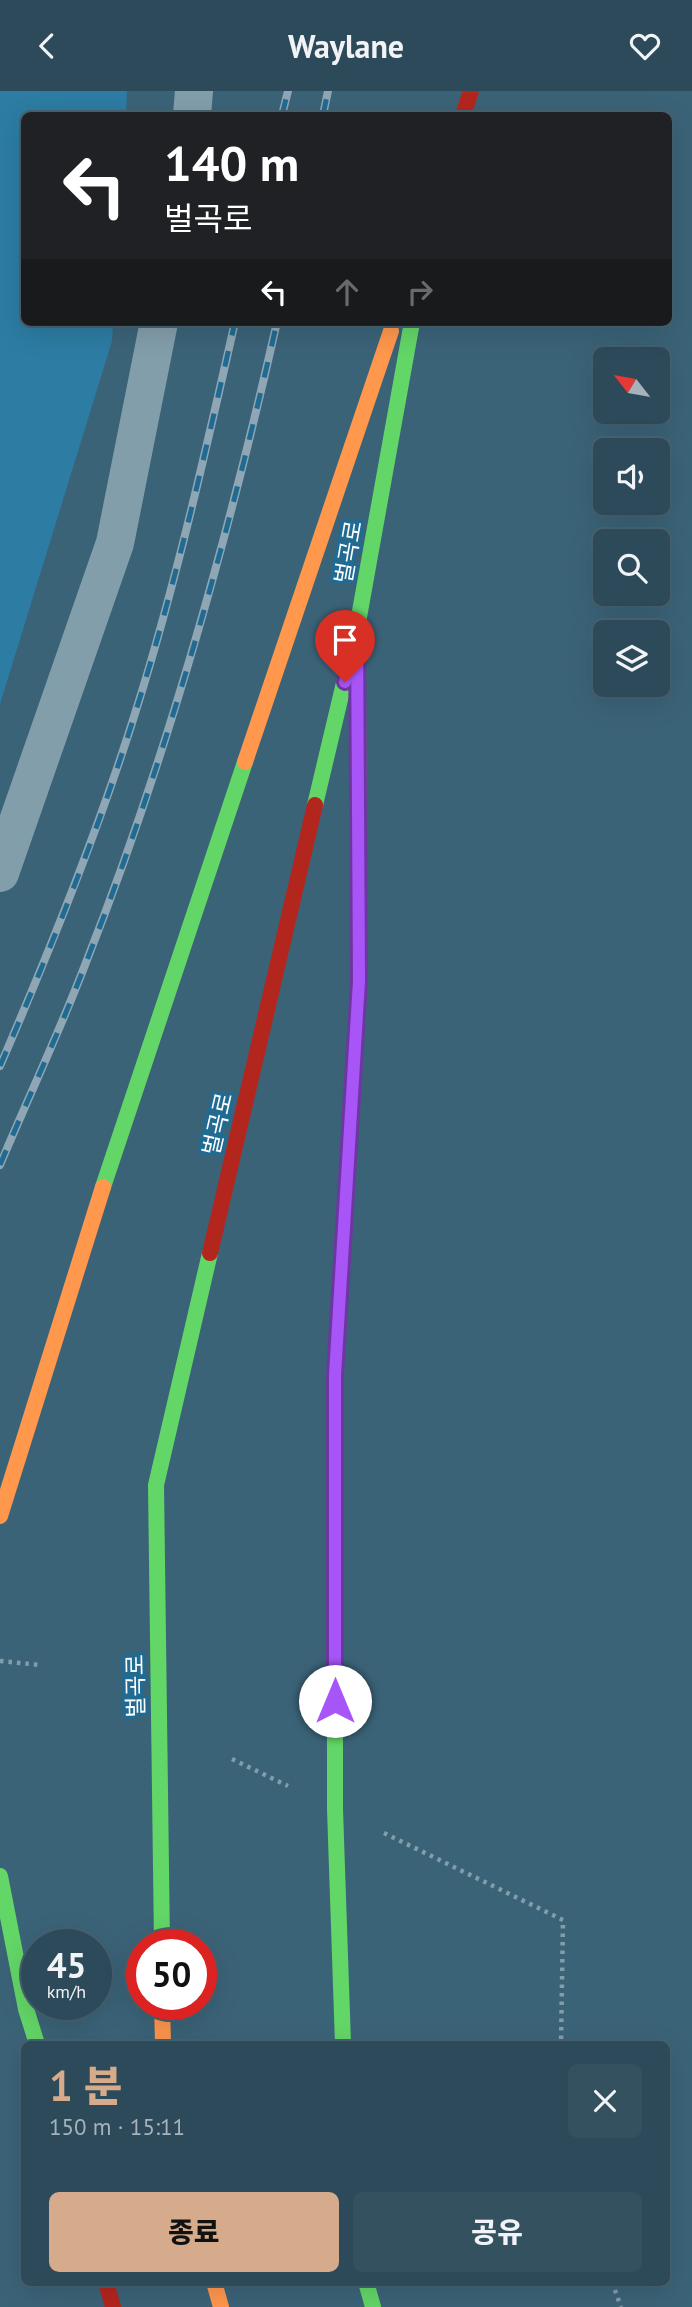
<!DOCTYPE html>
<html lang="ko">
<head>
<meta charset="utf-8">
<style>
	body { margin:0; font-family:"PT Sans","Noto Sans KR",sans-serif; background:#345160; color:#f1f3f6; height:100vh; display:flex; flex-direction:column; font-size:26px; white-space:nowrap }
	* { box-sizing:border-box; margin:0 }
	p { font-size:23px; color:#a6b3bb }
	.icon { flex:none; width:38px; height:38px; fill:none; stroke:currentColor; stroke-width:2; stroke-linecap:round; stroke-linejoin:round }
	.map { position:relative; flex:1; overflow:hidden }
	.details { position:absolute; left:21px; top:1950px; width:649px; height:245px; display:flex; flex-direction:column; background:#2c4a5a; border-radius:10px; box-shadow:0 7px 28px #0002,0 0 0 2px #486270 }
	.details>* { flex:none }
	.guide { position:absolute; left:21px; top:21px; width:651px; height:214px; border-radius:10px; box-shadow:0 7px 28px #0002,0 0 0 2px #486270; background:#202124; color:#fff; overflow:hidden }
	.needle { width:46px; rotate:301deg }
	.fabs { position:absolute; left:593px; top:256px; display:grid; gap:14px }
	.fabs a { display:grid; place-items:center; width:77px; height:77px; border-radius:10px; background:#2c4a5a; box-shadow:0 7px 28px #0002,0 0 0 2px #486270; font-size:35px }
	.speed { position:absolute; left:21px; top:1838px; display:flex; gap:14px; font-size:35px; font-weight:700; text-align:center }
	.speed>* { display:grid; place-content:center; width:91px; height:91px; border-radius:50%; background:#2c4a5a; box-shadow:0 7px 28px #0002,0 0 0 2px #486270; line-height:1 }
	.speed small { font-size:18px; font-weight:400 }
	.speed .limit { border:10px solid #d22; background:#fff; color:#111 }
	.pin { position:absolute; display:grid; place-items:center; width:60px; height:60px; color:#fff; margin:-72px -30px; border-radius:50% 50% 50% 0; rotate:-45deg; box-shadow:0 0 7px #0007 }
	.pin .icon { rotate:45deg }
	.me { position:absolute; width:77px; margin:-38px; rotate:0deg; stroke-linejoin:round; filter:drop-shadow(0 0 5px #0008) }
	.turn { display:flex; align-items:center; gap:24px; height:147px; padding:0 28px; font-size:32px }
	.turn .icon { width:91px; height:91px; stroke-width:2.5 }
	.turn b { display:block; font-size:49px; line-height:60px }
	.lanes { display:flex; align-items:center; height:66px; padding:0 28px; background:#0003; justify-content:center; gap:35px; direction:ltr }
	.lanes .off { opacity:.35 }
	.round { display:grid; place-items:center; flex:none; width:74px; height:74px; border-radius:10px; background:#345160 }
	.head { display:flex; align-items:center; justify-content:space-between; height:119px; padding:0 28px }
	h1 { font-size:42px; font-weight:800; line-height:52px; color:#d6ab8b }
	.primary-button { display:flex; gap:14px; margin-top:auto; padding:14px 28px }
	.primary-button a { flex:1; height:80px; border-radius:10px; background:#d6ab8b; color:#111; font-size:28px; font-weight:800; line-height:80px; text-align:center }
	.primary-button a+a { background:#345160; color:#f1f3f6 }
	header { display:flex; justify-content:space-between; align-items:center; height:91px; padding:0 28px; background:#2c4a5a; font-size:32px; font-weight:800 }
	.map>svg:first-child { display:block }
</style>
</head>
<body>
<header><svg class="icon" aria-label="back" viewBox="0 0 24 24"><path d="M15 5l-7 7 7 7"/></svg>Waylane<svg class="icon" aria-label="heart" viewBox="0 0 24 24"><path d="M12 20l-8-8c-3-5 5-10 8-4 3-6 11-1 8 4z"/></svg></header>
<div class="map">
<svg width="692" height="2216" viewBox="0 0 692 2216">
	<rect width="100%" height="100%" fill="#3b6378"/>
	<!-- green -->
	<path fill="#2d7ca3" d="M0 0H127L126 24H24V231H113L112 250 0 613Z"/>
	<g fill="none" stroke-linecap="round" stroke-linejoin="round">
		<!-- path -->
		<g stroke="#839eab" stroke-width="4.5" stroke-dasharray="3.5 5" stroke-linecap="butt">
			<path d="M0 1570 40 1574"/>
			<path d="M232 1668 288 1695"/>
			<path d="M384 1742 563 1829 561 1953"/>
			<path d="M612 2191 621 2216"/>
		</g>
		<!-- street -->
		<g stroke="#839eab" stroke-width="38">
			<path d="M192 24 194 0"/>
			<path d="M0 782 115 452 159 231"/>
		</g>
		<!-- fast -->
		<g stroke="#63d668" stroke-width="16">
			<path d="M315 714 357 537 412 231"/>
			<path d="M103 1096 245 671"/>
			<path d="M335 1291V1718L343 1953"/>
			<path d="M0 1785 26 1918 37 1953"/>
			<path d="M162 1853 156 1394 210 1162"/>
			<path d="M366 2191 373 2216"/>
		</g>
		<!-- slow -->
		<g stroke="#ff974d" stroke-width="16">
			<path d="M245 671 391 240"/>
			<path d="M352 998 359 890 358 599"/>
			<path d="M0 1425 103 1096"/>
			<path d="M162 1913 163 1953"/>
			<path d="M214 2191 221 2216"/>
		</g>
		<!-- jam -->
		<g stroke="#b3261e" stroke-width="16">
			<path d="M463 24 471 0"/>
			<path d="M210 1162 315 714"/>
			<path d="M335 1291 352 998"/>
			<path d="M106 2191 113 2216"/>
		</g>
		<defs>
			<g id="rail">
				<path d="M282 24 288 0"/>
				<path d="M323 24 328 0"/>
				<path d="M0 975C51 857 100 736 138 613 177 488 206 358 235 231"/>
				<path d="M0 1074C28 1007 59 942 85 874 167 667 228 448 277 231"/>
			</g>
		</defs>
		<!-- rail casing -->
		<use href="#rail" stroke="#8fa7b4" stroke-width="8"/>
		<!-- rail -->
		<use href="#rail" stroke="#216b92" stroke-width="5" stroke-dasharray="16" stroke-linecap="butt"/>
	</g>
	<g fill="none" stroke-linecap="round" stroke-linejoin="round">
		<defs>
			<path id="route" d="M335 1610V1284L359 890 357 537 345 591"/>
		</defs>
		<!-- route casing -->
		<use href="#route" stroke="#6d37a1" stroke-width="18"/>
		<!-- route -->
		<use href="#route" stroke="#a855f7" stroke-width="12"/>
	</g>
	<g text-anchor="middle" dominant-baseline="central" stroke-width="7" stroke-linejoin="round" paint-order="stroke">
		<!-- street labels -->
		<g font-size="23" fill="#fff" stroke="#216b92">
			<text transform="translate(348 461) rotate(-80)">벌곡로</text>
			<text transform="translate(217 1033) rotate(-77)">벌곡로</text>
			<text transform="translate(135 1595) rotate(-91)">벌곡로</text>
		</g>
	</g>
</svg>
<div class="fabs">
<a><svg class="needle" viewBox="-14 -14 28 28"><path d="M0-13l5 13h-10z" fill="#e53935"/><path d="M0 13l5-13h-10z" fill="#a6b3bb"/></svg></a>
<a><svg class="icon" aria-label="sound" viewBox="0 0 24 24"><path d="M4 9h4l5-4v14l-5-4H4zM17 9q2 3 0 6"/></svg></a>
<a><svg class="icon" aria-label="search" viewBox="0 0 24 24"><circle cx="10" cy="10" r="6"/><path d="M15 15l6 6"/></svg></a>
<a><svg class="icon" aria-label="layers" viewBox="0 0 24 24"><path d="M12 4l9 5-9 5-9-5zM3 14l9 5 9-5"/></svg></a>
</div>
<div class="speed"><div>45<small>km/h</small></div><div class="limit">50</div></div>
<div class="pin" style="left:345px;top:591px;background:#d93025"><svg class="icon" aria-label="arrive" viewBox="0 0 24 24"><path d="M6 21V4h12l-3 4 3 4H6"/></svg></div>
<svg class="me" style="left:335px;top:1610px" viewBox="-20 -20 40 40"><circle r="19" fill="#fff"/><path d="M0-13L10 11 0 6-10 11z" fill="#a855f7"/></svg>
<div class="guide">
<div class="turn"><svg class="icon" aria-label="left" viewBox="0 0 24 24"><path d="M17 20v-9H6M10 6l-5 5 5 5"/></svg><div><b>140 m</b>벌곡로</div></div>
<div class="lanes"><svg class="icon" aria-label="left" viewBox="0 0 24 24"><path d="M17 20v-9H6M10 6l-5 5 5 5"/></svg><svg class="icon off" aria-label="ahead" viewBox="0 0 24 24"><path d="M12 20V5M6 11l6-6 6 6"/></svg><svg class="icon off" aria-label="right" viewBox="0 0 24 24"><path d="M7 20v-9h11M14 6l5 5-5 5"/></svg></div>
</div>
<section class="details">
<div class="head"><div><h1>1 분</h1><p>150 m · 15:11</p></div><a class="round"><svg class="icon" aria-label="close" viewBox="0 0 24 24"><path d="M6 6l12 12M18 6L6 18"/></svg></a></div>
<div class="primary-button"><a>종료</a><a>공유</a></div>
</section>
</div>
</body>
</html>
